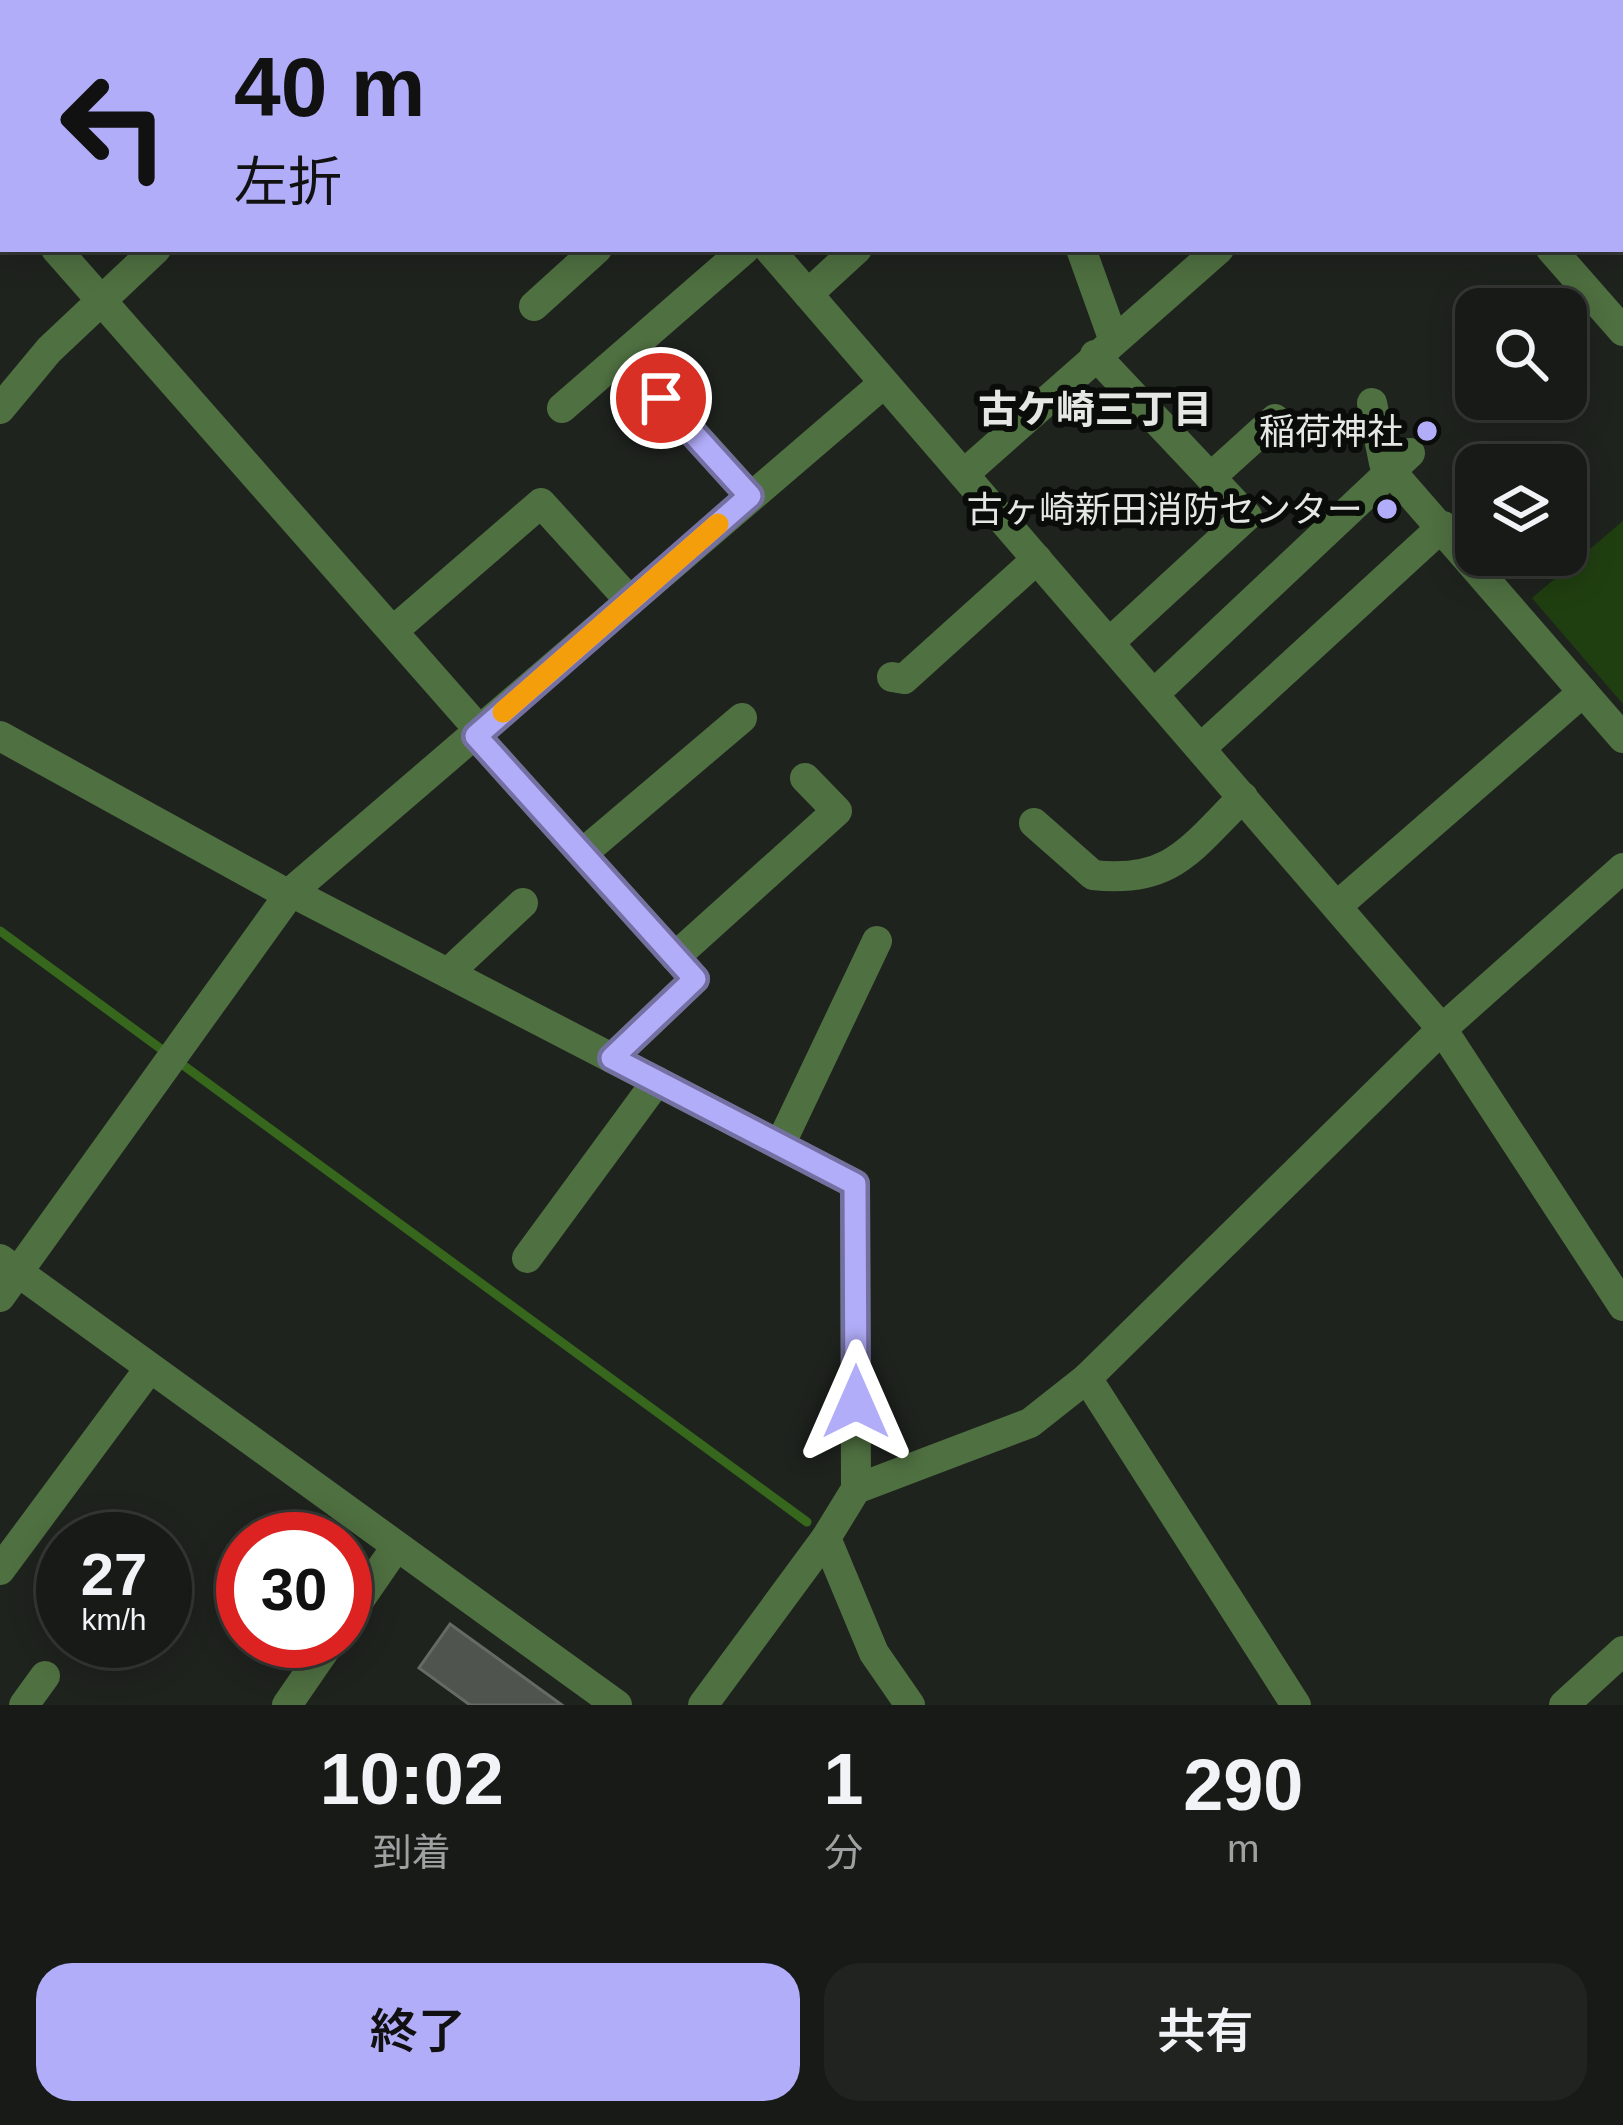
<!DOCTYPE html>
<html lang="ja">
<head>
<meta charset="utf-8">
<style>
	body { margin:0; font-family:Arial,"Noto Sans JP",sans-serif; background:#20231f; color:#f1f3f6; height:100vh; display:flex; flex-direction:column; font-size:45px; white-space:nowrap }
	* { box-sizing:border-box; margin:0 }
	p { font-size:39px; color:#9ea1a1 }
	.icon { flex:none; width:66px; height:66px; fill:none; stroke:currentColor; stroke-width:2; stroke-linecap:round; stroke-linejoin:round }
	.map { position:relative; height:1705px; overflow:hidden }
	.drawer { display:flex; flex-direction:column; background:#171a16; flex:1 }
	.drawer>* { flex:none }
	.top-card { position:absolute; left:0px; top:0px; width:1623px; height:252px; box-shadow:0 6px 30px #0003,0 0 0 3px #363835; background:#b2adf9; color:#111; overflow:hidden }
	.fabs { position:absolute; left:1455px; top:288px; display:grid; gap:24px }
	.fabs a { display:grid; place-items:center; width:132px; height:132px; border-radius:24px; background:#171a16; box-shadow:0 6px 30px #0003,0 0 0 3px #363835; font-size:60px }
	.speed { position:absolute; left:36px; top:1512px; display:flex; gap:24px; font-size:60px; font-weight:700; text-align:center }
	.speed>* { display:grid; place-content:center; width:156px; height:156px; border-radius:50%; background:#171a16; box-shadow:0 6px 30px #0003,0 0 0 3px #363835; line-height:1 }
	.speed small { font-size:30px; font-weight:400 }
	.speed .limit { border:18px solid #d22; background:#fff; color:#111 }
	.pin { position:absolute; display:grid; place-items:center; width:102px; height:102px; color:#fff; margin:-51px; border:6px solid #fff; border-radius:50%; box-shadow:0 3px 12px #0007 }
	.me { position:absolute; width:132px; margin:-66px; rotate:0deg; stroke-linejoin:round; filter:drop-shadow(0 0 9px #0008) }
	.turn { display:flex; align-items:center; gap:42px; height:252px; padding:0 36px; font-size:54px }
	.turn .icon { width:156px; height:156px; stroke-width:2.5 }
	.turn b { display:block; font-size:84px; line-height:102px }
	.eta { display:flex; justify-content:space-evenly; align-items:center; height:204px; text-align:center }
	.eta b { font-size:72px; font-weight:600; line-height:84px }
	.button { display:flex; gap:24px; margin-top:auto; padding:24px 36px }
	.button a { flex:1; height:138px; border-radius:36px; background:#b2adf9; color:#111; font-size:48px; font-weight:600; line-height:138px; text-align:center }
	.button a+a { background:#20231f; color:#f1f3f6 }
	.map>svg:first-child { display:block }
</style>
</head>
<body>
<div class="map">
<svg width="1623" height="1705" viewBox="0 0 1623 1705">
	<rect width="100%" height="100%" fill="#1f231e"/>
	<!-- green -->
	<path fill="#203f10" d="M1623 521V704L1532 598Z"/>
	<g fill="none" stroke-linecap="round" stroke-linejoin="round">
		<!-- stream -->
		<path stroke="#36671c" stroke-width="9" d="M0 931 807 1522"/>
	</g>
	<!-- building -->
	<path fill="#4f544e" stroke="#656a63" stroke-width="3" d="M450 1624 562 1705H470L419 1668Z"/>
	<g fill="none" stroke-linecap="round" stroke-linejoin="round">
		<!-- minor -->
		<g stroke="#4f7041" stroke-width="30">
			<path d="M1016 0 1019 3"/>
			<path d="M1335 0 1337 3"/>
			<path d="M440 3 443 0"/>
			<path d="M570 3 574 0"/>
			<path d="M1280 3 1284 0"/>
			<path d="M1508 3 1511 0"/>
			<path d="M0 185 3 188"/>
			<path d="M1620 194 1623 192"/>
			<path d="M56 249 481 732"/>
			<path d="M769 249 1442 1029 1623 1306"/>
			<path d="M1081 249 1114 341"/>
			<path d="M1551 249 1623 331"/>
			<path d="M808 294 857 249"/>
			<path d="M534 306 597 249"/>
			<path d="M1095 355 1247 516 1109 643"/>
			<path d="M661 397 750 496"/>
			<path d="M1372 403 1384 463 1623 738"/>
			<path d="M562 408 745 249"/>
			<path d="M0 409 49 350 156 249"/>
			<path d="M964 474 1219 249"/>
			<path d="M1211 477 1275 419"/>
			<path d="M393 631 541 503 630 601"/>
			<path d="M892 677 904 679 1037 559"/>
			<path d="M1154 694 1410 453"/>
			<path d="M0 736 289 895"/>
			<path d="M476 736 695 979 612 1058"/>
			<path d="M1201 748 1443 526"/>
			<path d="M1034 823 1093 875C1172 884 1191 848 1243 797"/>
			<path d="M583 853 742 718"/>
			<path d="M291 892 855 1184 856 1489"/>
			<path d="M1337 906 1583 692"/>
			<path d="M675 957 837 811 805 778"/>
			<path d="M448 973 523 903"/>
			<path d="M780 1145 877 941"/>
			<path d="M527 1258 657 1081"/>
			<path d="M0 1259 617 1705"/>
			<path d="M0 1297 291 892 884 383"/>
			<path d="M1087 1378 1296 1705"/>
			<path d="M0 1570 149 1369"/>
			<path d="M345 1621 396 1547"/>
			<path d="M24 1705 45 1676"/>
			<path d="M287 1705 331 1641"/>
			<path d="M703 1705 826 1538"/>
			<path d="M910 1705 874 1653 826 1538 856 1489 1030 1423 1087 1378 1442 1029 1623 868"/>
			<path d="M1564 1705 1623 1651"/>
		</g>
	</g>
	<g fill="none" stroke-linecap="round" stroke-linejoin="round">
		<defs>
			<path id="route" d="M661 398 750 496 476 736 695 979 612 1058 855 1184 856 1402"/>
		</defs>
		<!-- route casing -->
		<use href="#route" stroke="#7470a2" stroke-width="30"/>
		<!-- route -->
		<use href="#route" stroke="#b2adf9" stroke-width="21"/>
		<!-- slow -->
		<path stroke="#f59e0b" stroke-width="21" d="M503 712 718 524"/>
	</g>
	<!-- markers -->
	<g fill="#b2adf9" stroke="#0a0c09" stroke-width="4.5">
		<circle cx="1427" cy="431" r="12"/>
		<circle cx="1387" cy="509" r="12"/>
	</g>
	<g text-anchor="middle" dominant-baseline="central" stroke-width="12" stroke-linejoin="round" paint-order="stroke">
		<!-- poi labels -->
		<g font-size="36" fill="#e5e7e4" stroke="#0a0c09" text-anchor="end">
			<text x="1403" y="431">稲荷神社</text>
			<text x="1363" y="509">古ヶ崎新田消防センター</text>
		</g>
		<!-- neighbourhood labels -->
		<g font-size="39" font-weight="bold" fill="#e5e7e4" stroke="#0a0c09">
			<text x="1095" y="409">古ケ崎三丁目</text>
		</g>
	</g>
</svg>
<div class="fabs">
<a><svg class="icon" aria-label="search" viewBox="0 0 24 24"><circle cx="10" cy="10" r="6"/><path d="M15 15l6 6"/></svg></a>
<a><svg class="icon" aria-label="layers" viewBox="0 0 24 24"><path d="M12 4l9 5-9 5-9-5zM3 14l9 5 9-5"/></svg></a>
</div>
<div class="speed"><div>27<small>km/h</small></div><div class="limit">30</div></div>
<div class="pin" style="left:661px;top:398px;background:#d93025"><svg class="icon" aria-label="arrive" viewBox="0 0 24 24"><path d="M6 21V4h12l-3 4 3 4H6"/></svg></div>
<svg class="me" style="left:856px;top:1402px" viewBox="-20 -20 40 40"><path d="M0-17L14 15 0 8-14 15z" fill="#b2adf9" stroke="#fff" stroke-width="4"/></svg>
<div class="top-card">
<div class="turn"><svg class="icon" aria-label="left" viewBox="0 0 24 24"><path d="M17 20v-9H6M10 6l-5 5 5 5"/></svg><div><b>40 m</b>左折</div></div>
</div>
</div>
<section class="drawer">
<div class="eta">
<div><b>10:02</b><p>到着</p></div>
<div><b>1</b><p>分</p></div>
<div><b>290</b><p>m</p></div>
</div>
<div class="button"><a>終了</a><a>共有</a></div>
</section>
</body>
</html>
